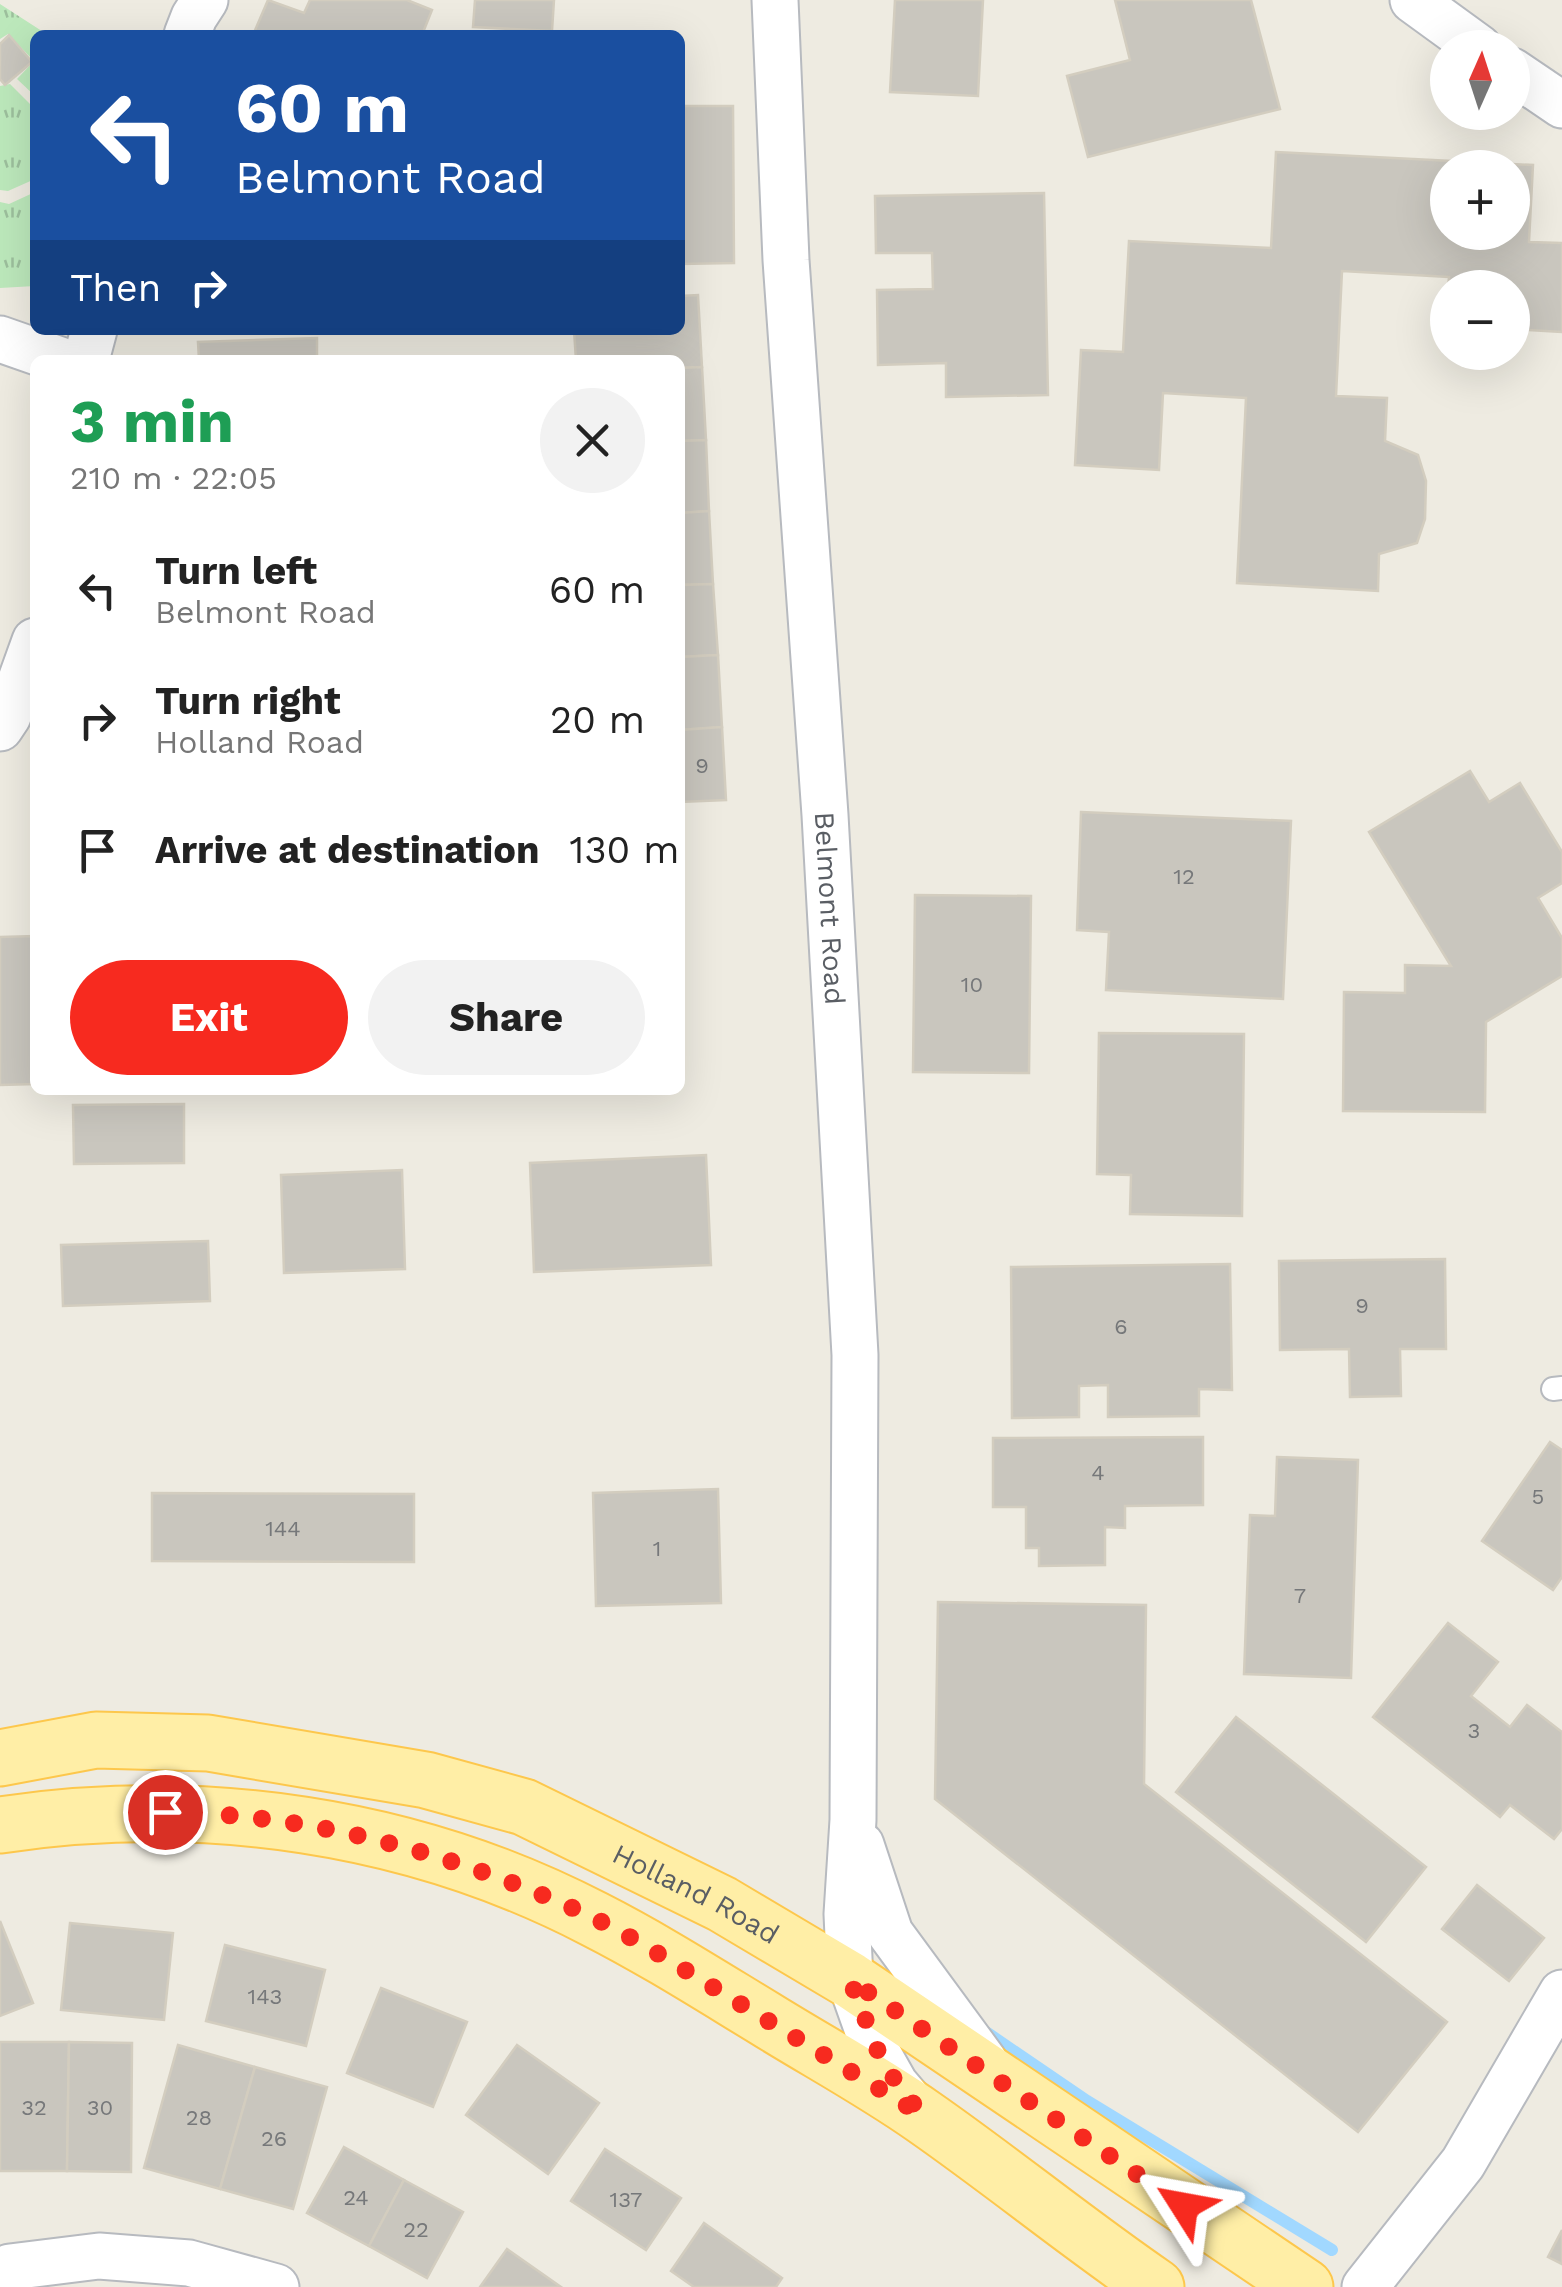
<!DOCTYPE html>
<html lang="en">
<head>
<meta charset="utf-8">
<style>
	body { margin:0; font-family:"Work Sans",sans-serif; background:#f2f2f2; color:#222; height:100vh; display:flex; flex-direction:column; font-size:38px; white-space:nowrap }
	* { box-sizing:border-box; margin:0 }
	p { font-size:32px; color:#767676 }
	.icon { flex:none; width:55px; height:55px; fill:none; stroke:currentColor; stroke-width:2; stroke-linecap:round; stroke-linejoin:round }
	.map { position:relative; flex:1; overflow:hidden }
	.side { position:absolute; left:30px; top:355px; width:655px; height:740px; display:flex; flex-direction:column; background:#fff; border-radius:15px; box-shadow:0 10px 40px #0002 }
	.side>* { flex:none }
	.hud { position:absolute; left:30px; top:30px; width:655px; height:305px; border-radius:15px; box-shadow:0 10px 40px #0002; background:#1a4fa0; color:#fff; overflow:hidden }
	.needle { width:65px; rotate:3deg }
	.controls { position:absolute; left:1430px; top:30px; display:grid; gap:20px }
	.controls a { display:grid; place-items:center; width:100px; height:100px; border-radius:50%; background:#fff; box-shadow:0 10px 40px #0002; font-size:50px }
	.pin { position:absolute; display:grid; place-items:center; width:85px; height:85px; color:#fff; margin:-42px; border:5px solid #fff; border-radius:50%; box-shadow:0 2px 10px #0007 }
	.me { position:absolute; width:110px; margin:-55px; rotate:304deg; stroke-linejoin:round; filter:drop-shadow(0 0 8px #0008) }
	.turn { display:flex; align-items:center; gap:35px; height:210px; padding:0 40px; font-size:45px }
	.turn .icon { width:130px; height:130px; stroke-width:2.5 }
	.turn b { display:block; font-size:70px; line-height:85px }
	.then { display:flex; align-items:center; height:95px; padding:0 40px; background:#0003; gap:20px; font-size:38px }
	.round { display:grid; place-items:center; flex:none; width:105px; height:105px; border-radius:52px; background:#f2f2f2 }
	.summary { display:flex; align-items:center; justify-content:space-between; height:170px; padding:0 40px }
	h1 { font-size:60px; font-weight:700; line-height:75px; color:#1e9e55 }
	.button { display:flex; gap:20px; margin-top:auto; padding:20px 40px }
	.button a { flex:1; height:115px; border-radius:60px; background:#f72a1f; color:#fff; font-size:40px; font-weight:700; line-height:115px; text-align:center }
	.button a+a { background:#f2f2f2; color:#222 }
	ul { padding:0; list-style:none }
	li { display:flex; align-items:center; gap:30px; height:130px; padding:0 40px }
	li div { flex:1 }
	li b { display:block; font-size:38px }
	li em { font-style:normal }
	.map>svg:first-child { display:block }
</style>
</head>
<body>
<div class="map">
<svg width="1562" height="2287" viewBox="0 0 1562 2287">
	<defs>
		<pattern id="grass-tufts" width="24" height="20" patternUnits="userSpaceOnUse" patternTransform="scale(2.5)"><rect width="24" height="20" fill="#bce8bb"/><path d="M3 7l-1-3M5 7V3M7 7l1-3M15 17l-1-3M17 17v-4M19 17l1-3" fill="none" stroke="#9cbf9c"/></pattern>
	</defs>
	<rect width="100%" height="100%" fill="#eeebe1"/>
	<!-- grass -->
	<g fill="url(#grass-tufts)">
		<path d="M0 4 48 35H35V96L17 79 34 61 8 34 0 39Z"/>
		<path d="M10 84 35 109V179L8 191 0 190V86Z"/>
		<path d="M35 192V286L0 288V202L9 204Z"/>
	</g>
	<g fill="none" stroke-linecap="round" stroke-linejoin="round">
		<!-- stream -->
		<path stroke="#a1d8ff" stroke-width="12" d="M983 2030 1087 2101 1332 2250"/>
	</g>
	<!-- building -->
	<g fill="#c9c6be" stroke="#d3cdbf" stroke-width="2.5" fill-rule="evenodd">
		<path d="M268 0 304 13 310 0H407L432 10 422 35H253Z"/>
		<path d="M475 0H554L552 31 473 27Z"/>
		<path d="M895 0H983L978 96 890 92Z"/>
		<path d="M1115 0H1251L1280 109 1088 157 1067 76 1130 60Z"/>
		<path d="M9 35 32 62 5 85 0 79V44Z"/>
		<path d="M680 106H733L734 263 680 264Z"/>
		<path d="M1276 152 1533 165 1529 242 1562 243V332L1512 329V288H1448L1449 277 1342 271 1336 396 1387 398 1385 441 1418 455 1426 481 1425 519 1417 543 1379 554 1378 591 1237 583 1246 398 1163 393 1159 470 1075 465 1081 350 1123 352 1129 241 1271 248ZM1448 168H1512V232H1448Z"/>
		<path d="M1044 193 1048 395 946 397V363L878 365 877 290 933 289 932 253H876L875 196Z"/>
		<path d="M698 295 702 367 680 368V360H576L574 330H680V296Z"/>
		<path d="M317 338V360H199L198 342Z"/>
		<path d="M702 367 706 440 680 441V368Z"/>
		<path d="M706 440 709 511 680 513V441Z"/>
		<path d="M709 511 713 584 680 585V513Z"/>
		<path d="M713 584 718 655 680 657V585Z"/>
		<path d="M718 655 722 727 680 730V657Z"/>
		<path d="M722 727 726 800 680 802V730Z"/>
		<path d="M1470 771 1489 802 1520 783 1562 852V883L1538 898 1562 938V976L1486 1022 1485 1112 1343 1111 1344 992 1405 993V965L1451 966 1369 832Z"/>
		<path d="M1081 812 1291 821 1283 999 1106 990 1109 932 1077 930Z"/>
		<path d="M915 895 1031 896 1029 1073 913 1072Z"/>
		<path d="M35 936V1084L0 1085V937Z"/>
		<path d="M1099 1033 1244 1034 1242 1216 1130 1214 1131 1175 1097 1174Z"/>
		<path d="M184 1104V1163L74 1164 73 1105Z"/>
		<path d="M706 1155 711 1265 534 1272 530 1163Z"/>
		<path d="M402 1170 405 1269 284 1273 281 1175Z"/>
		<path d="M208 1241 210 1301 63 1306 61 1245Z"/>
		<path d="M1445 1259 1446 1349H1400L1401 1396 1350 1397 1349 1349 1280 1350 1279 1261Z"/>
		<path d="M1230 1264 1232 1390 1199 1389V1416L1108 1417V1385L1079 1386V1417L1012 1418 1011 1267Z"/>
		<path d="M1203 1437V1505L1125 1506V1528L1105 1527V1565L1039 1566V1548H1026V1507H993V1438Z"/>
		<path d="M1550 1442 1562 1450V1577L1553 1590 1482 1541Z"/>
		<path d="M1277 1457 1358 1460 1351 1678 1244 1674 1250 1515 1275 1516Z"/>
		<path d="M718 1489 721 1603 596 1606 593 1493Z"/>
		<path d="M152 1493 414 1494V1562L152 1561Z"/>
		<path d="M938 1602 1146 1605 1144 1784 1447 2022 1358 2132 935 1799Z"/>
		<path d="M1448 1623 1498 1662 1471 1696 1510 1727 1527 1705 1562 1732V1829L1554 1839 1510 1805 1500 1817 1373 1717Z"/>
		<path d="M1236 1717 1426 1867 1366 1942 1176 1792Z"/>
		<path d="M1477 1885 1544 1938 1509 1981 1442 1929Z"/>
		<path d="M0 1921 33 2003 0 2016Z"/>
		<path d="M70 1923 173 1933 164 2020 61 2010Z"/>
		<path d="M225 1945 325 1970 306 2046 206 2021Z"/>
		<path d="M381 1988 467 2022 433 2107 347 2073Z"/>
		<path d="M0 2042H69L67 2171H0Z"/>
		<path d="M69 2042 132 2043 131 2172 67 2171Z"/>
		<path d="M178 2045 255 2067 220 2189 144 2168Z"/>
		<path d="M517 2045 599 2103 548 2174 466 2115Z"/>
		<path d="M255 2067 327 2087 293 2209 220 2189Z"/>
		<path d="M344 2147 404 2180 369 2246 307 2213Z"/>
		<path d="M605 2149 681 2198 646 2250 571 2201Z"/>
		<path d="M404 2180 463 2212 427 2278 369 2246Z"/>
		<path d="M704 2223 782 2278 776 2287H694L671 2271Z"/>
		<path d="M1562 2230V2264L1548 2257Z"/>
		<path d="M507 2249 561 2287H480Z"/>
	</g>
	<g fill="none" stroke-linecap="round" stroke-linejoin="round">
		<defs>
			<path id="service" d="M1553 1389 1562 1388"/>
			<g id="minor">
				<path id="s1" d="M775 0 786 260 825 815 855 1355 853 1820 847 1914 850 1980 873 2045 895 2084 912 2104"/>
				<path d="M1413 0 1479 48"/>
				<path d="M187 35 194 17 205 0"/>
				<path d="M1512 71 1562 105"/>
				<path d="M0 339 60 360"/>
				<path d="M86 360 94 330"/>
				<path d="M0 728 8 716 35 641"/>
				<path d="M861 1845 890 1933 984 2061"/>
				<path d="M0 2271 10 2267 99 2256 189 2263 276 2287"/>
				<path d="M1365 2287 1463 2163 1562 1993"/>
			</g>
			<g id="primary">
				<path id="s2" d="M0 1758 96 1740 208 1743 426 1780 524 1807 722 1904 850 1980 1305 2287"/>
				<path d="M0 1825C203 1795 411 1824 594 1919 653 1949 708 1984 764 2018 817 2051 873 2081 924 2117 1003 2172 1077 2233 1156 2287"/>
			</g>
		</defs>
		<!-- service casing -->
		<use href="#service" stroke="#b7babf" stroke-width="26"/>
		<!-- minor casing -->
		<use href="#minor" stroke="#b7babf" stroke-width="49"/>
		<!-- primary casing -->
		<use href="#primary" stroke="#fdc74c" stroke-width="59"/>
		<!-- service -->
		<use href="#service" stroke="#fff" stroke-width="22"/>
		<!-- minor -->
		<use href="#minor" stroke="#fff" stroke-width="45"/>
		<!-- primary -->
		<use href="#primary" stroke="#ffeea6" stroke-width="55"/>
	</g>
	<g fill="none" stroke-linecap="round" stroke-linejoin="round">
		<!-- route -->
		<path stroke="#f72a1f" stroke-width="18" stroke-dasharray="0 32.4" d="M165 1812C312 1814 457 1854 590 1916 635 1938 678 1966 721 1992 788 2033 855 2074 922 2115L883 2064 850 1980 1184 2206"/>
	</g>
	<g text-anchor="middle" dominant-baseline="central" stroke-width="9" stroke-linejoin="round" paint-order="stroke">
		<!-- number labels -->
		<g font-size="22" fill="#76787a">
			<text x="702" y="765">9</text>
			<text x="1184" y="876">12</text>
			<text x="972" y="984">10</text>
			<text x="1362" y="1305">9</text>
			<text x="1121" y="1326">6</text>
			<text x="1098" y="1472">4</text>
			<text x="1538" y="1496">5</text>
			<text x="283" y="1528">144</text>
			<text x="657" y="1548">1</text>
			<text x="1300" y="1595">7</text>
			<text x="1474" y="1730">3</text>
			<text x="265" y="1996">143</text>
			<text x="34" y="2107">32</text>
			<text x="100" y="2107">30</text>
			<text x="199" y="2117">28</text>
			<text x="274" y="2138">26</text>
			<text x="356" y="2197">24</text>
			<text x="626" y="2199">137</text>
			<text x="416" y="2229">22</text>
		</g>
		<!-- street labels -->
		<g font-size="28" fill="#5a5e64" stroke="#fff">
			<text stroke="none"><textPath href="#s1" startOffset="910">Belmont Road</textPath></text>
			<text stroke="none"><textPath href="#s2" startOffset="725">Holland Road</textPath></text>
		</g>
	</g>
</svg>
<div class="controls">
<a><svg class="needle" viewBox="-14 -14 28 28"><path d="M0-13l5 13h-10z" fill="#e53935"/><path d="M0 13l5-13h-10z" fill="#767676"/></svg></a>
<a>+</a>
<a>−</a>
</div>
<div class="pin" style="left:165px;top:1812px;background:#d93025"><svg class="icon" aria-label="arrive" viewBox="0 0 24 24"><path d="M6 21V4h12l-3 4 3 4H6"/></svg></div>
<svg class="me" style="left:1184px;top:2206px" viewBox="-20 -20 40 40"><path d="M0-17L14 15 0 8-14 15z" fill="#f72a1f" stroke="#fff" stroke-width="4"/></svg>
<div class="hud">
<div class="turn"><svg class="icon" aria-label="left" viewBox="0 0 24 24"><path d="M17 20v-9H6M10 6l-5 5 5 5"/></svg><div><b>60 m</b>Belmont Road</div></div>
<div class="then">Then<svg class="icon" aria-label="right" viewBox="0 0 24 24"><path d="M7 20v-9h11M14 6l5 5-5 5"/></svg></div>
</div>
<section class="side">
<div class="summary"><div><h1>3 min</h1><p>210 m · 22:05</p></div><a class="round"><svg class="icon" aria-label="close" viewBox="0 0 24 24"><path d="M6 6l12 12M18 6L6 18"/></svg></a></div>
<ul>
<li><svg class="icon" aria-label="left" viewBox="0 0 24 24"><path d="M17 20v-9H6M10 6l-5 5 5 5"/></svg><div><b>Turn left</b><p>Belmont Road</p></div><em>60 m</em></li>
<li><svg class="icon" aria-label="right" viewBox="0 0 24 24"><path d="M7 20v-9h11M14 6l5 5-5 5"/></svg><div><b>Turn right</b><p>Holland Road</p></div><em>20 m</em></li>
<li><svg class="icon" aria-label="arrive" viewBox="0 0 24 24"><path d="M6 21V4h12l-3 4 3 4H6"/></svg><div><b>Arrive at destination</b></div><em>130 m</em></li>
</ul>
<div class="button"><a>Exit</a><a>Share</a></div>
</section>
</div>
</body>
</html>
